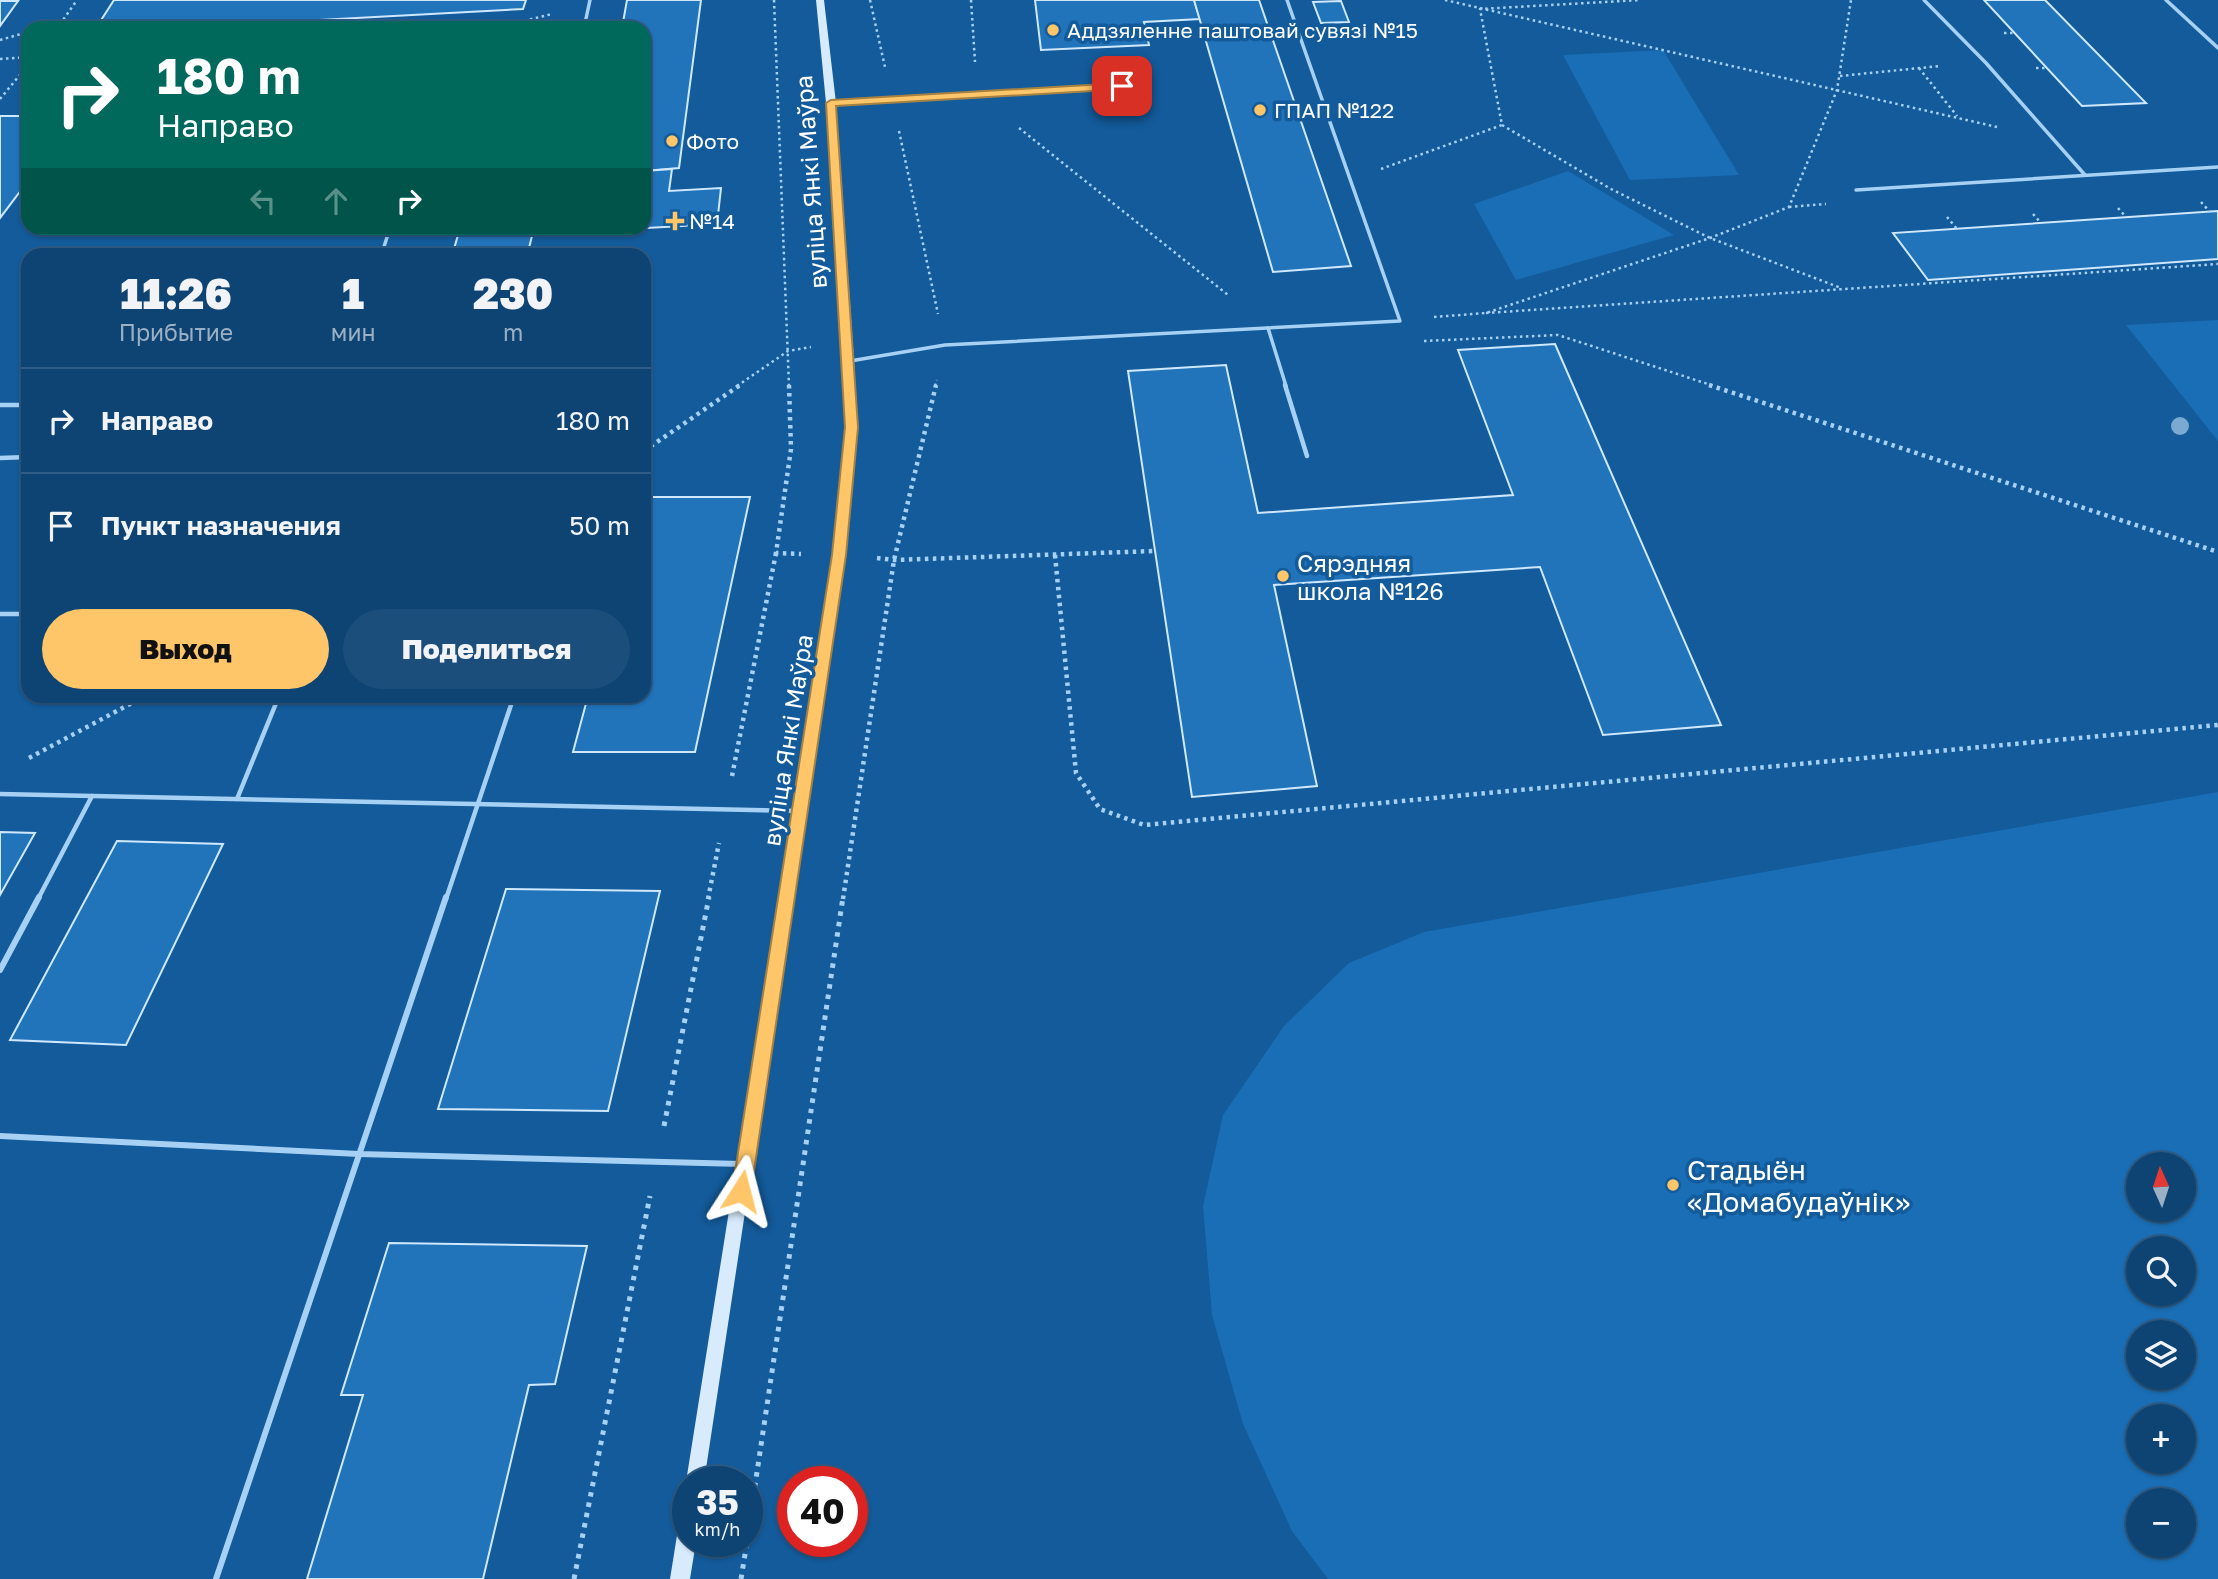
<!DOCTYPE html>
<html lang="ru">
<head>
<meta charset="utf-8">
<style>
	body { margin:0; font-family:"Golos Text",sans-serif; background:#1c4e7c; color:#f1f3f6; height:100vh; display:flex; flex-direction:column; font-size:26px; white-space:nowrap }
	* { box-sizing:border-box; margin:0 }
	p { font-size:23px; color:#9bb0c5 }
	.icon { flex:none; width:38px; height:38px; fill:none; stroke:currentColor; stroke-width:2; stroke-linecap:round; stroke-linejoin:round }
	.map { position:relative; flex:1; overflow:hidden }
	.side { position:absolute; left:21px; top:248px; width:630px; height:455px; display:flex; flex-direction:column; background:#0e4474; border-radius:21px; box-shadow:0 2px 5px #0004,0 0 0 2px #2e5c86 }
	.side>* { flex:none }
	.top-card { position:absolute; left:21px; top:21px; width:630px; height:214px; border-radius:21px; box-shadow:0 2px 5px #0004,0 0 0 2px #2e5c86; background:#00695c; color:#fff; overflow:hidden }
	.needle { width:46px; rotate:357deg }
	.tools { position:absolute; left:2126px; top:1152px; display:grid; gap:14px }
	.tools a { display:grid; place-items:center; width:70px; height:70px; border-radius:50%; background:#0e4474; box-shadow:0 2px 5px #0004,0 0 0 2px #2e5c86; font-size:35px }
	.speed { position:absolute; left:672px; top:1466px; display:flex; gap:14px; font-size:35px; font-weight:700; text-align:center }
	.speed>* { display:grid; place-content:center; width:91px; height:91px; border-radius:50%; background:#0e4474; box-shadow:0 2px 5px #0004,0 0 0 2px #2e5c86; line-height:1 }
	.speed small { font-size:18px; font-weight:400 }
	.speed .limit { border:10px solid #d22; background:#fff; color:#111 }
	.pin { position:absolute; display:grid; place-items:center; width:60px; height:60px; color:#fff; margin:-30px; border-radius:14px; box-shadow:0 4px 10px #0006 }
	.me { position:absolute; width:77px; margin:-38px; rotate:9deg; stroke-linejoin:round; filter:drop-shadow(0 0 5px #0008) }
	.turn { display:flex; align-items:center; gap:24px; height:147px; padding:0 21px; font-size:32px }
	.turn .icon { width:91px; height:91px; stroke-width:2.5 }
	.turn b { display:block; font-size:49px; line-height:60px }
	.lanes { display:flex; align-items:center; height:66px; padding:0 21px; background:#0003; justify-content:center; gap:35px; direction:ltr }
	.lanes .off { opacity:.35 }
	.eta { display:flex; justify-content:space-evenly; align-items:center; height:119px; text-align:center }
	.eta b { font-size:42px; font-weight:800; line-height:49px }
	.cta { display:flex; gap:14px; margin-top:auto; padding:14px 21px }
	.cta a { flex:1; height:80px; border-radius:42px; background:#ffc669; color:#111; font-size:28px; font-weight:800; line-height:80px; text-align:center }
	.cta a+a { background:#1c4e7c; color:#f1f3f6 }
	ul { padding:0; list-style:none }
	li { display:flex; align-items:center; gap:21px; height:105px; padding:0 21px; border-top:2px solid #2e5c86 }
	li div { flex:1 }
	li b { display:block; font-size:26px }
	li em { font-style:normal }
	.map>svg:first-child { display:block }
</style>
</head>
<body>
<div class="map">
<svg width="2218" height="1579" viewBox="0 0 2218 1579">
	<rect width="100%" height="100%" fill="#135b9b"/>
	<!-- green -->
	<g fill="#1a6eb5" fill-rule="evenodd">
		<path d="M1663 50 1739 175 1630 180 1563 55Z"/>
		<path d="M1568 171 1674 235 1516 280 1474 204Z"/>
		<path d="M2218 320V441L2126 325Z"/>
		<path d="M2218 792V1579H1328L1292 1531 1243 1424 1212 1315 1203 1206 1223 1115 1284 1026 1349 963 1424 932ZM2138 1164H2184V1209H2138ZM2138 1248H2184V1293H2138ZM2138 1332H2184V1377H2138ZM2138 1416H2184V1461H2138ZM2138 1500H2184V1545H2138Z"/>
	</g>
	<!-- building -->
	<g fill="#2173ba" stroke="#cfe8fd" stroke-width="2">
		<path d="M114 0H526L523 9 170 28H96Z"/>
		<path d="M627 0H701L679 168 644 171V28H622Z"/>
		<path d="M1035 0H1194L1200 19 1144 22 1149 45 1041 50Z"/>
		<path d="M1194 0H1259L1351 266 1273 272Z"/>
		<path d="M1984 0H2045L2146 103 2082 106Z"/>
		<path d="M0 1H18L0 26Z"/>
		<path d="M1341 1 1349 22 1321 23 1313 2Z"/>
		<path d="M0 116H28V181L0 218Z"/>
		<path d="M672 169 669 191 721 188 717 224 576 232 577 228H644V171Z"/>
		<path d="M2218 211V259L1928 280 1893 233Z"/>
		<path d="M460 228H534L527 256H452Z"/>
		<path d="M1555 344 1721 725 1603 735 1540 567 1274 585 1317 786 1192 797 1128 371 1226 365 1258 513 1513 495 1458 350Z"/>
		<path d="M644 497H750L695 752H573L588 696H644Z"/>
		<path d="M0 832 35 833 0 895Z"/>
		<path d="M117 841 223 844 126 1045 10 1040Z"/>
		<path d="M506 889 660 891 608 1111 438 1109Z"/>
		<path d="M389 1243 587 1246 555 1384 529 1385 483 1579H307L363 1395H341Z"/>
	</g>
	<g fill="none" stroke-linecap="round" stroke-linejoin="round">
		<!-- path-far2 -->
		<g stroke="#a7d1f4" stroke-width="2.5" stroke-dasharray="2.5 3.5" stroke-linecap="butt">
			<path d="M774 0 789 386"/>
			<path d="M870 0 885 67"/>
			<path d="M971 0 975 62"/>
			<path d="M1445 0 1997 127"/>
			<path d="M44 28 61 23"/>
			<path d="M67 28 61 23 77 0"/>
			<path d="M495 28 552 14"/>
			<path d="M2004 33H2015"/>
			<path d="M0 40 28 32"/>
			<path d="M0 59 28 57"/>
			<path d="M1919 68 1957 116"/>
			<path d="M2036 68H2046"/>
			<path d="M1840 76 1940 66"/>
			<path d="M0 99 28 65"/>
			<path d="M1502 125 1611 189 1710 238 1841 288"/>
			<path d="M1019 128 1228 295"/>
			<path d="M899 131 938 314"/>
			<path d="M1381 169 1502 125 1480 9 1640 0"/>
			<path d="M2201 202 2210 212"/>
			<path d="M1789 207 1826 204"/>
			<path d="M2118 208 2126 217"/>
			<path d="M2033 214 2041 223"/>
			<path d="M1947 217 1957 229"/>
			<path d="M1486 313 2218 264"/>
			<path d="M1434 317 1486 313 1710 238 1789 207 1837 90 1851 0"/>
			<path d="M1424 341 1558 335 1714 386"/>
			<path d="M737 386 788 351 811 347"/>
			<path d="M935 386 937 380"/>
		</g>
		<!-- path-far1 -->
		<g stroke="#a7d1f4" stroke-width="4.5" stroke-dasharray="3.5 4.5" stroke-linecap="butt">
			<path d="M789 385 791 449 776 553 801 554"/>
			<path d="M1709 385 2218 552"/>
			<path d="M644 451 740 385"/>
			<path d="M1055 555 1076 773 1100 809 1144 825 2218 725"/>
			<path d="M877 558 894 560 1155 551"/>
			<path d="M29 758 145 696"/>
			<path d="M732 776 776 553"/>
			<path d="M708 899 719 843"/>
			<path d="M843 899 894 560 936 385"/>
		</g>
		<!-- path -->
		<g stroke="#a7d1f4" stroke-width="5" stroke-dasharray="4.5 6" stroke-linecap="butt">
			<path d="M664 1126 709 897"/>
			<path d="M747 1539 843 897"/>
			<path d="M574 1579 650 1196"/>
			<path d="M741 1579 747 1542"/>
		</g>
		<!-- lane-far2 -->
		<g stroke="#a7d1f4" stroke-width="3.5">
			<path d="M1924 0 1986 63 2085 175"/>
			<path d="M2166 0 2218 48"/>
			<path d="M584 28 590 0"/>
			<path d="M831 103 1147 85"/>
			<path d="M1856 190 2218 167"/>
			<path d="M305 231 307 228"/>
			<path d="M381 256 390 228"/>
			<path d="M1268 328 1286 386"/>
			<path d="M850 361 945 345 1400 321 1287 0"/>
		</g>
		<!-- lane-far1 -->
		<g stroke="#a7d1f4" stroke-width="4.5">
			<path d="M1285 385 1307 456"/>
			<path d="M0 405H28"/>
			<path d="M0 458 28 457"/>
			<path d="M0 614H28"/>
			<path d="M0 794 798 811"/>
			<path d="M237 799 279 696"/>
			<path d="M38 899 92 796"/>
			<path d="M446 899 514 696"/>
		</g>
		<!-- lane -->
		<g stroke="#a7d1f4" stroke-width="6">
			<path d="M0 970 39 897"/>
			<path d="M0 1136 359 1154 742 1164"/>
			<path d="M216 1579 446 897"/>
		</g>
		<!-- secondary -->
		<g fill="#d7ebfd" fill-rule="evenodd">
			<path d="M816 0H824L836 103 854 361 857 427 845 555 704 1482H688V1487L686 1482 833 555 845 427 844 361 826 103Z"/>
			<path d="M688 1519V1542H696L690 1579H670L678 1529 681 1522Z"/>
		</g>
	</g>
	<!-- trees -->
	<circle fill="#7aa9d1" cx="2180" cy="426" r="9"/>
	<!-- route -->
	<path fill="#ffc669" stroke="#a68144" stroke-width="2" d="M1122 83 1126 84V89L836 106 858 427 846 555 751 1191 748 1198 741 1200 735 1198 732 1191 832 555 845 427 826 103 831 100Z"/>
	<!-- markers -->
	<g fill="#ffc669" stroke="#135b9b" stroke-width="2.5">
		<circle cx="1053" cy="30" r="7"/>
		<circle cx="1260" cy="110" r="7"/>
		<circle cx="672" cy="141" r="7"/>
		<path d="M671.5 210.5h7v7h7v7h-7v7h-7v-7h-7v-7h7z"/>
		<circle cx="1283" cy="576" r="7"/>
		<circle cx="1673" cy="1185" r="7"/>
	</g>
	<g text-anchor="middle" dominant-baseline="central" stroke-width="7" stroke-linejoin="round" paint-order="stroke">
		<!-- far-poi labels -->
		<g font-size="21" fill="#fff" stroke="#135b9b" text-anchor="start">
			<text x="1067" y="30">Аддзяленне паштовай сувязі №15</text>
			<text x="1274" y="110">ГПАП №122</text>
			<text x="686" y="141">Фото</text>
			<text x="689" y="221">№14</text>
		</g>
		<!-- street labels -->
		<g font-size="24" fill="#fff" stroke="#135b9b">
			<text transform="translate(810 182) rotate(-94)">вуліца Янкі Маўра</text>
			<text transform="translate(787 740) rotate(-81)">вуліца Янкі Маўра</text>
		</g>
		<!-- poi labels -->
		<g font-size="24" fill="#fff" stroke="#135b9b" text-anchor="start">
			<text x="1297" y="562">Сярэдняя<tspan x="1297" dy="28">школа №126</tspan></text>
		</g>
		<!-- near-poi labels -->
		<g font-size="28" fill="#fff" stroke="#135b9b" text-anchor="start">
			<text x="1687" y="1169">Стадыён<tspan x="1687" dy="32">«Домабудаўнік»</tspan></text>
		</g>
	</g>
</svg>
<div class="tools">
<a><svg class="needle" viewBox="-14 -14 28 28"><path d="M0-13l5 13h-10z" fill="#e53935"/><path d="M0 13l5-13h-10z" fill="#9bb0c5"/></svg></a>
<a><svg class="icon" aria-label="search" viewBox="0 0 24 24"><circle cx="10" cy="10" r="6"/><path d="M15 15l6 6"/></svg></a>
<a><svg class="icon" aria-label="layers" viewBox="0 0 24 24"><path d="M12 4l9 5-9 5-9-5zM3 14l9 5 9-5"/></svg></a>
<a>+</a>
<a>−</a>
</div>
<div class="speed"><div>35<small>km/h</small></div><div class="limit">40</div></div>
<div class="pin" style="left:1122px;top:86px;background:#d93025"><svg class="icon" aria-label="arrive" viewBox="0 0 24 24"><path d="M6 21V4h12l-3 4 3 4H6"/></svg></div>
<svg class="me" style="left:741px;top:1191px" viewBox="-20 -20 40 40"><path d="M0-17L14 15 0 8-14 15z" fill="#ffc669" stroke="#fff" stroke-width="4"/></svg>
<div class="top-card">
<div class="turn"><svg class="icon" aria-label="right" viewBox="0 0 24 24"><path d="M7 20v-9h11M14 6l5 5-5 5"/></svg><div><b>180 m</b>Направо</div></div>
<div class="lanes"><svg class="icon off" aria-label="left" viewBox="0 0 24 24"><path d="M17 20v-9H6M10 6l-5 5 5 5"/></svg><svg class="icon off" aria-label="ahead" viewBox="0 0 24 24"><path d="M12 20V5M6 11l6-6 6 6"/></svg><svg class="icon" aria-label="right" viewBox="0 0 24 24"><path d="M7 20v-9h11M14 6l5 5-5 5"/></svg></div>
</div>
<section class="side">
<div class="eta">
<div><b>11:26</b><p>Прибытие</p></div>
<div><b>1</b><p>мин</p></div>
<div><b>230</b><p>m</p></div>
</div>
<ul>
<li><svg class="icon" aria-label="right" viewBox="0 0 24 24"><path d="M7 20v-9h11M14 6l5 5-5 5"/></svg><div><b>Направо</b></div><em>180 m</em></li>
<li><svg class="icon" aria-label="arrive" viewBox="0 0 24 24"><path d="M6 21V4h12l-3 4 3 4H6"/></svg><div><b>Пункт назначения</b></div><em>50 m</em></li>
</ul>
<div class="cta"><a>Выход</a><a>Поделиться</a></div>
</section>
</div>
</body>
</html>
